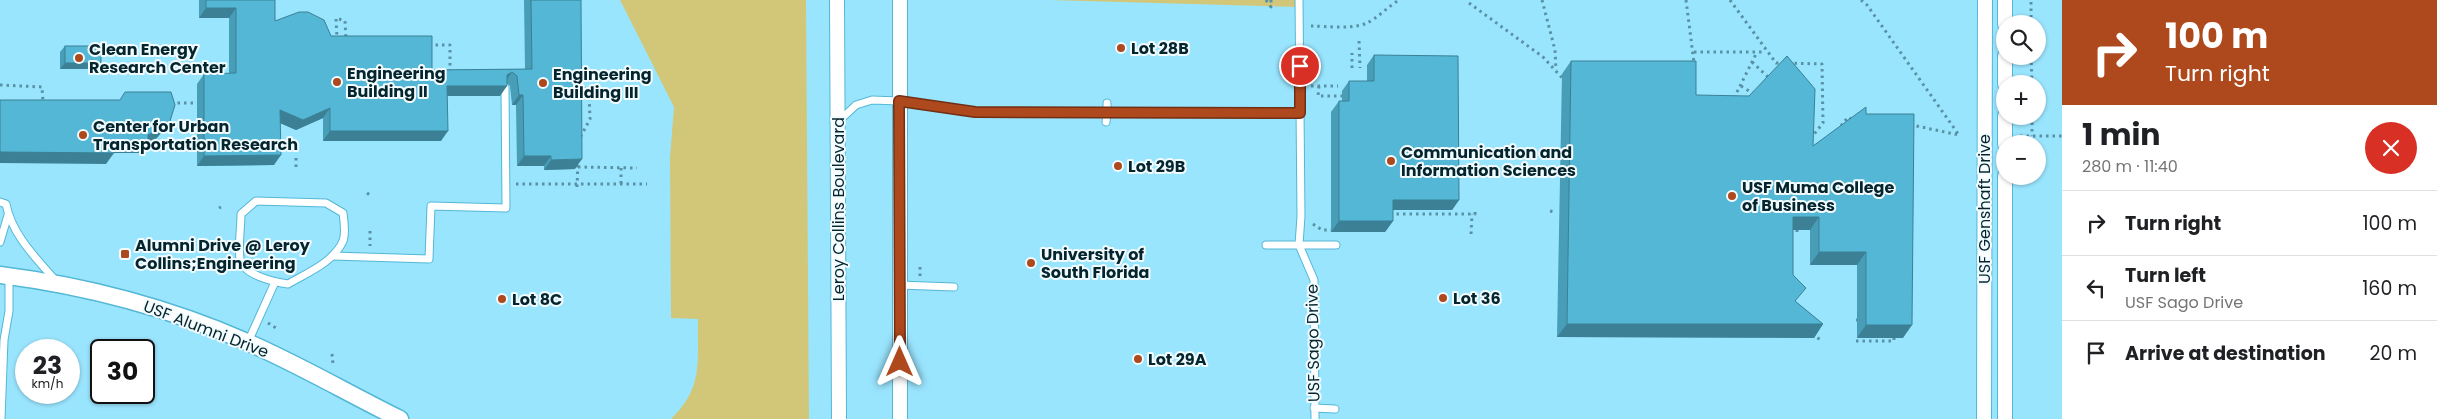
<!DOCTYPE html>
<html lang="en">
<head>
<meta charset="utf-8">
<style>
	body { margin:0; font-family:Poppins,sans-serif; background:#f6f6f6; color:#202124; height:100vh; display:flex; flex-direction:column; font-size:19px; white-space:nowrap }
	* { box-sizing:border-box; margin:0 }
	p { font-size:16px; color:#757577 }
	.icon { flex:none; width:28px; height:28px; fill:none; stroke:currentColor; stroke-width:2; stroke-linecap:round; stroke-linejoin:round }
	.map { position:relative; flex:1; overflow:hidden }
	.panel { display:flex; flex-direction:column; background:#fff; width:375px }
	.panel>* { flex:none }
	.guide { background:#ae481d; color:#fff; overflow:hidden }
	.buttons { position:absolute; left:1996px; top:15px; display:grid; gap:10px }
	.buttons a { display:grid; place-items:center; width:50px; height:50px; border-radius:50%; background:#fff; box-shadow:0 1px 4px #0004; font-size:25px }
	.speed { position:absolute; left:15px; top:339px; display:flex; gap:10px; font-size:25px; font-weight:700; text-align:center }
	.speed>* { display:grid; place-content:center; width:65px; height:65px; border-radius:50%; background:#fff; box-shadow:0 1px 4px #0004; line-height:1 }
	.speed small { font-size:12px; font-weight:400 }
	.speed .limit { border:2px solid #111; border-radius:8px; background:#fff; color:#111 }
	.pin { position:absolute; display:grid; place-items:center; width:42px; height:42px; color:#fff; margin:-21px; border:2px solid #fff; border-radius:50%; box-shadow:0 1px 5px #0007 }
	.me { position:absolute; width:55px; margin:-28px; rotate:0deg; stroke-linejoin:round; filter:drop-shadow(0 0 4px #0008) }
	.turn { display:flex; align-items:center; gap:18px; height:105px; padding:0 20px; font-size:22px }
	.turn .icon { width:65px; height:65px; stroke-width:2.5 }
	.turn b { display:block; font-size:35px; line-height:42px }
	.round { display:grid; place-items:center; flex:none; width:52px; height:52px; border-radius:26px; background:#f6f6f6 }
	.overview { display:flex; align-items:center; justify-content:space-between; height:85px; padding:0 20px }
	h1 { font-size:30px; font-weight:700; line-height:38px }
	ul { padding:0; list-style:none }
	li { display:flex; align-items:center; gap:15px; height:65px; padding:0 20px; border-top:1px solid #e0e0e0 }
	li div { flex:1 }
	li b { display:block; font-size:19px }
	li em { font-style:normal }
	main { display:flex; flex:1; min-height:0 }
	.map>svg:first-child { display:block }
</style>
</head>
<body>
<main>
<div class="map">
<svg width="2062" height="419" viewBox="0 0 2062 419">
	<rect width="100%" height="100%" fill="#9ae5fe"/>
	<!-- green -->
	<g fill="#d2c779">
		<path d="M620 0H806L809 419H671C704 387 697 362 698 319L671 318 670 157 674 107Z"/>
		<path d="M1049 0H1299V7Z"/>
	</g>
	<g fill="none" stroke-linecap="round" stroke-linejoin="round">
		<defs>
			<g id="service">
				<path d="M1299 0 1301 216 1299 245 1314 280 1315 419"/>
				<path d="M840 120 856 105 872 100 899 101 975 112 1107 113V103"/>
				<path d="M1106 122 1107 113H1300"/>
				<path d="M256 201 326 203 343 213C344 221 346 233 343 241 334 262 307 273 288 284 274 282 243 275 240 259 238 245 241 228 241 214Z"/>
				<path d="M0 202 6 204C12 235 36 258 56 281"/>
				<path d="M0 242 8 215"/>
				<path d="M1266 245H1336"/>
				<path d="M333 256 429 259 431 206 506 208 505 87"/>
				<path d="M899 285 954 287"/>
				<path d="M248 342 275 282"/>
				<path d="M1314 408 1335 409"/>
				<path d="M1 419 4 340 9 311V276"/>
			</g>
			<g id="minor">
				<path d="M837 0 839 419"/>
				<path d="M2005 24V0"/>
				<path d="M2005 84V56"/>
				<path d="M2005 144V116"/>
				<path d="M2005 176V419"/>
				<path d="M900 419V0"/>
				<path d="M1984 419 1985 0"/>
			</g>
			<path id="tertiary" d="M0 275C87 286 167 307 247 342 300 365 349 394 400 419"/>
		</defs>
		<!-- service casing -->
		<use href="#service" stroke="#53b7d6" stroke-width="9"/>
		<!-- minor casing -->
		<use href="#minor" stroke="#53b7d6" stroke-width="16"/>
		<!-- tertiary casing -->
		<use href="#tertiary" stroke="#53b7d6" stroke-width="19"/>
		<!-- path -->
		<g stroke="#5991a4" stroke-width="3" stroke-dasharray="2.5 4" stroke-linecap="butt">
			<path d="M1266 0 1271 7V0"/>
			<path d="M1542 0 1555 50 1556 70"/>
			<path d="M1686 0 1694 63"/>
			<path d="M1730 0 1776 63H1782"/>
			<path d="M1861 0 1867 5 1959 135 1912 125"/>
			<path d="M1469 3 1543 57 1565 81"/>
			<path d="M336 19 337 38"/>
			<path d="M339 19 345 21 346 40"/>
			<path d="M2031 24V0"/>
			<path d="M1311 26C1327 26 1351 30 1367 23 1376 19 1389 6 1399 0"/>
			<path d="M1359 41 1360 68"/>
			<path d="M429 45H450V73"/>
			<path d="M1694 52H1765"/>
			<path d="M2031 56 2032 84"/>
			<path d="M1752 62 1769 78"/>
			<path d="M1788 63 1822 64 1823 123 1811 138"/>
			<path d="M1352 68V53"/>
			<path d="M579 82 589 93 590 119 581 136"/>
			<path d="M0 85 42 87 43 102H45"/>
			<path d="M1311 86H1338"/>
			<path d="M1319 86 1318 96H1342"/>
			<path d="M1741 86 1754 94"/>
			<path d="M1734 98 1757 52"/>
			<path d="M171 103H197"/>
			<path d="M2032 116V136"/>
			<path d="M1841 126 1848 117 1852 120"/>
			<path d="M2020 136H2062"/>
			<path d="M296 158V171"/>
			<path d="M578 167 637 168"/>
			<path d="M621 168V184"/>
			<path d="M516 184H647"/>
			<path d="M577 187 578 162"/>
			<path d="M367 193 370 195"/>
			<path d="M219 208 221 207"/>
			<path d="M1550 211 1555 212"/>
			<path d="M1390 214H1475V211H1478"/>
			<path d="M1313 224 1322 230H1334"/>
			<path d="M370 231V246"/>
			<path d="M1797 232V230"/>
			<path d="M1471 234 1472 214"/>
			<path d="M920 276V267"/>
			<path d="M1856 320H1857"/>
			<path d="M268 323 276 328"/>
			<path d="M1813 333 1821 341"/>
			<path d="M1856 341H1894V338"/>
			<path d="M332 354 333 364"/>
		</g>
		<!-- service -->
		<use href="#service" stroke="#fff" stroke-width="7"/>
		<!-- minor -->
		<use href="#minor" stroke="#fff" stroke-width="14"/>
		<!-- tertiary -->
		<use href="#tertiary" stroke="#fff" stroke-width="16"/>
	</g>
	<!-- wall -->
	<g fill="#489db7">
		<path d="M199 0H275V21L331 36 432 70 525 69 524 0H581L575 169 544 170V166H517L516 105H512L510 86 507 83 500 96H447L441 141H323V118L296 130 280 123 274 165 197 166V84L204 74H229V18H199Z"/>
		<path d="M65 46 101 63 97 69H60V52Z"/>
		<path d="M1374 55 1459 200 1452 210H1393V221L1385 232H1331V112L1339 101H1342V91L1349 81H1367V65Z"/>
		<path d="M1571 61 1696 95 1813 146 1866 114 1903 338H1857V265H1810V230H1793V275L1796 302 1823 324 1814 338 1557 337 1562 74Z"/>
	</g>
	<!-- shaded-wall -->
	<g fill="#3b8095">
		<path d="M206 8H236L229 18H199Z"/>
		<path d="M65 63H101L97 69H60Z"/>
		<path d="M512 72 505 82 507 75Z"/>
		<path d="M447 86H507L500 96H440Z"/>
		<path d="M519 95H523L516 105H512Z"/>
		<path d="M330 108 323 118 296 130 273 120 280 110Z"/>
		<path d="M170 121 162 132 157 138 148 143 140 153H114L106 164 0 163V152L114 142 148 135Z"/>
		<path d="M330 131H448L441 141H323Z"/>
		<path d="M281 155 274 165 197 166 204 156Z"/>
		<path d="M524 156H551L544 166H517Z"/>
		<path d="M582 159 575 169 544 170 551 160Z"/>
		<path d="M1393 200H1459L1452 210H1385Z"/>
		<path d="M1793 217H1819L1810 230H1784Z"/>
		<path d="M1339 221H1393L1385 232H1331Z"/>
		<path d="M1819 252H1866L1857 265H1810Z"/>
		<path d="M1567 324H1823L1814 338 1557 337Z"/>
		<path d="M1866 325H1912L1903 338H1857Z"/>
	</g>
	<!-- building -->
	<g fill="#54b7d5" stroke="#3b8095">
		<path d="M206 0H275V21L299 12H308L324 20 331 36H432V70L532 69 531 0H581L582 159 551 160V156H524L523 95H519L517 76 512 72 507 75V86H447L448 131H330V108L303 120 280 110 281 155 204 156V74L236 73V8H206Z"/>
		<rect x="65" y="46" width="36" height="17"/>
		<path d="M1374 55 1458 56 1459 200H1393V221H1339V101H1349V81H1374Z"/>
		<path d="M1787 56 1815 89 1813 146 1866 107V114H1914L1912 325H1866V252H1819V217H1793V275L1806 288 1795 301 1823 324H1567L1571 61H1696V95L1749 96Z"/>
		<path d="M125 92H171L175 105 170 121 164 127 148 135V142H114V153L0 152V100H120Z"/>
	</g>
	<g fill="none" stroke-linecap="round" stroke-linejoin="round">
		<defs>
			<path id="route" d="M900 362 899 101 975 112 1300 113V66"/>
		</defs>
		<!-- route casing -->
		<use href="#route" stroke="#712f13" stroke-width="12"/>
		<!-- route -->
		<use href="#route" stroke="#ae481d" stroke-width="9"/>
	</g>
	<!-- markers -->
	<g fill="#ae481d" stroke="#f2fbfe" stroke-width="2">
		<circle cx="1121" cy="48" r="5"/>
		<circle cx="79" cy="58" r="5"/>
		<circle cx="337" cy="82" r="5"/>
		<circle cx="543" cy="83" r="5"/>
		<circle cx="83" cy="135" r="5"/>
		<circle cx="1391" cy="161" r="5"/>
		<circle cx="1118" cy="166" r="5"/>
		<circle cx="1732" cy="196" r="5"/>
		<rect x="120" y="249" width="10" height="10" rx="2.5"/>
		<circle cx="1031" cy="263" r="5"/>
		<circle cx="1443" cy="298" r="5"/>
		<circle cx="502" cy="299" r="5"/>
		<circle cx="1138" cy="359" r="5"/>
	</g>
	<g text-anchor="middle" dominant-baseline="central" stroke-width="4" stroke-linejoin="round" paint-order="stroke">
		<!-- poi labels -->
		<g font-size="16" font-weight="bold" fill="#04242e" stroke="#f2fbfe" text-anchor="start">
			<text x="1131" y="48">Lot 28B</text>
			<text x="89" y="49">Clean Energy<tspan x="89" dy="18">Research Center</tspan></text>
			<text x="347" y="73">Engineering<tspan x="347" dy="18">Building II</tspan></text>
			<text x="553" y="74">Engineering<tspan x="553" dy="18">Building III</tspan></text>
			<text x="93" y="126">Center for Urban<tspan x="93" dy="18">Transportation Research</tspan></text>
			<text x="1401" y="152">Communication and<tspan x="1401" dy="18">Information Sciences</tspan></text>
			<text x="1128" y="166">Lot 29B</text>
			<text x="1742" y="187">USF Muma College<tspan x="1742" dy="18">of Business</tspan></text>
			<text x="135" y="245">Alumni Drive @ Leroy<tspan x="135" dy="18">Collins;Engineering</tspan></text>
			<text x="1041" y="254">University of<tspan x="1041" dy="18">South Florida</tspan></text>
			<text x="1453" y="298">Lot 36</text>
			<text x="512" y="299">Lot 8C</text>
			<text x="1148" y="359">Lot 29A</text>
		</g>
		<!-- street labels -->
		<g font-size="16" fill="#04242e" stroke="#f2fbfe">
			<text transform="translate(838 209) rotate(-90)">Leroy Collins Boulevard</text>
			<text transform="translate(1984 209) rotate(-90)">USF Genshaft Drive</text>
			<text transform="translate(206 329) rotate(21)">USF Alumni Drive</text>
			<text transform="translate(1313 343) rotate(-91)">USF Sago Drive</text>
		</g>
	</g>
</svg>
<div class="buttons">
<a><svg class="icon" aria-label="search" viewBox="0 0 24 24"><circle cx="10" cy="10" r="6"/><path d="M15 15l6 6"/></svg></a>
<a>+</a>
<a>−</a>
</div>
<div class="speed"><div>23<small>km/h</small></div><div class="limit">30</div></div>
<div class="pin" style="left:1300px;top:66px;background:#d93025"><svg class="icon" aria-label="arrive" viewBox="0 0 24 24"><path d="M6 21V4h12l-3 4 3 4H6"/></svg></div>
<svg class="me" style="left:900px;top:362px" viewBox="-20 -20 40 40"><path d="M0-17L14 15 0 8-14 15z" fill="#ae481d" stroke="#fff" stroke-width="4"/></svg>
</div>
<section class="panel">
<div class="guide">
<div class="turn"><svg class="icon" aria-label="right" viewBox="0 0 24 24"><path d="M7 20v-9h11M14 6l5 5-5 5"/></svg><div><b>100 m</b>Turn right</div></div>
</div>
<div class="overview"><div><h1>1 min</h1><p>280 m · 11:40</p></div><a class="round" style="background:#d93025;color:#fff"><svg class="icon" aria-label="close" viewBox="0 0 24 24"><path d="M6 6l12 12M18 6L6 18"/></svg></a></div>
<ul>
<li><svg class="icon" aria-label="right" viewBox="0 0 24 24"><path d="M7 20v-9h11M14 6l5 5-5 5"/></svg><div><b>Turn right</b></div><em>100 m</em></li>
<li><svg class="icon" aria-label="left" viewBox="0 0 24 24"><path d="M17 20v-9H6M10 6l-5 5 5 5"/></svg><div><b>Turn left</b><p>USF Sago Drive</p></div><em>160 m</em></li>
<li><svg class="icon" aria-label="arrive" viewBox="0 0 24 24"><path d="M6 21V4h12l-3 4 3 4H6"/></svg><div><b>Arrive at destination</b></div><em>20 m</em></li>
</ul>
</section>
</main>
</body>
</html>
